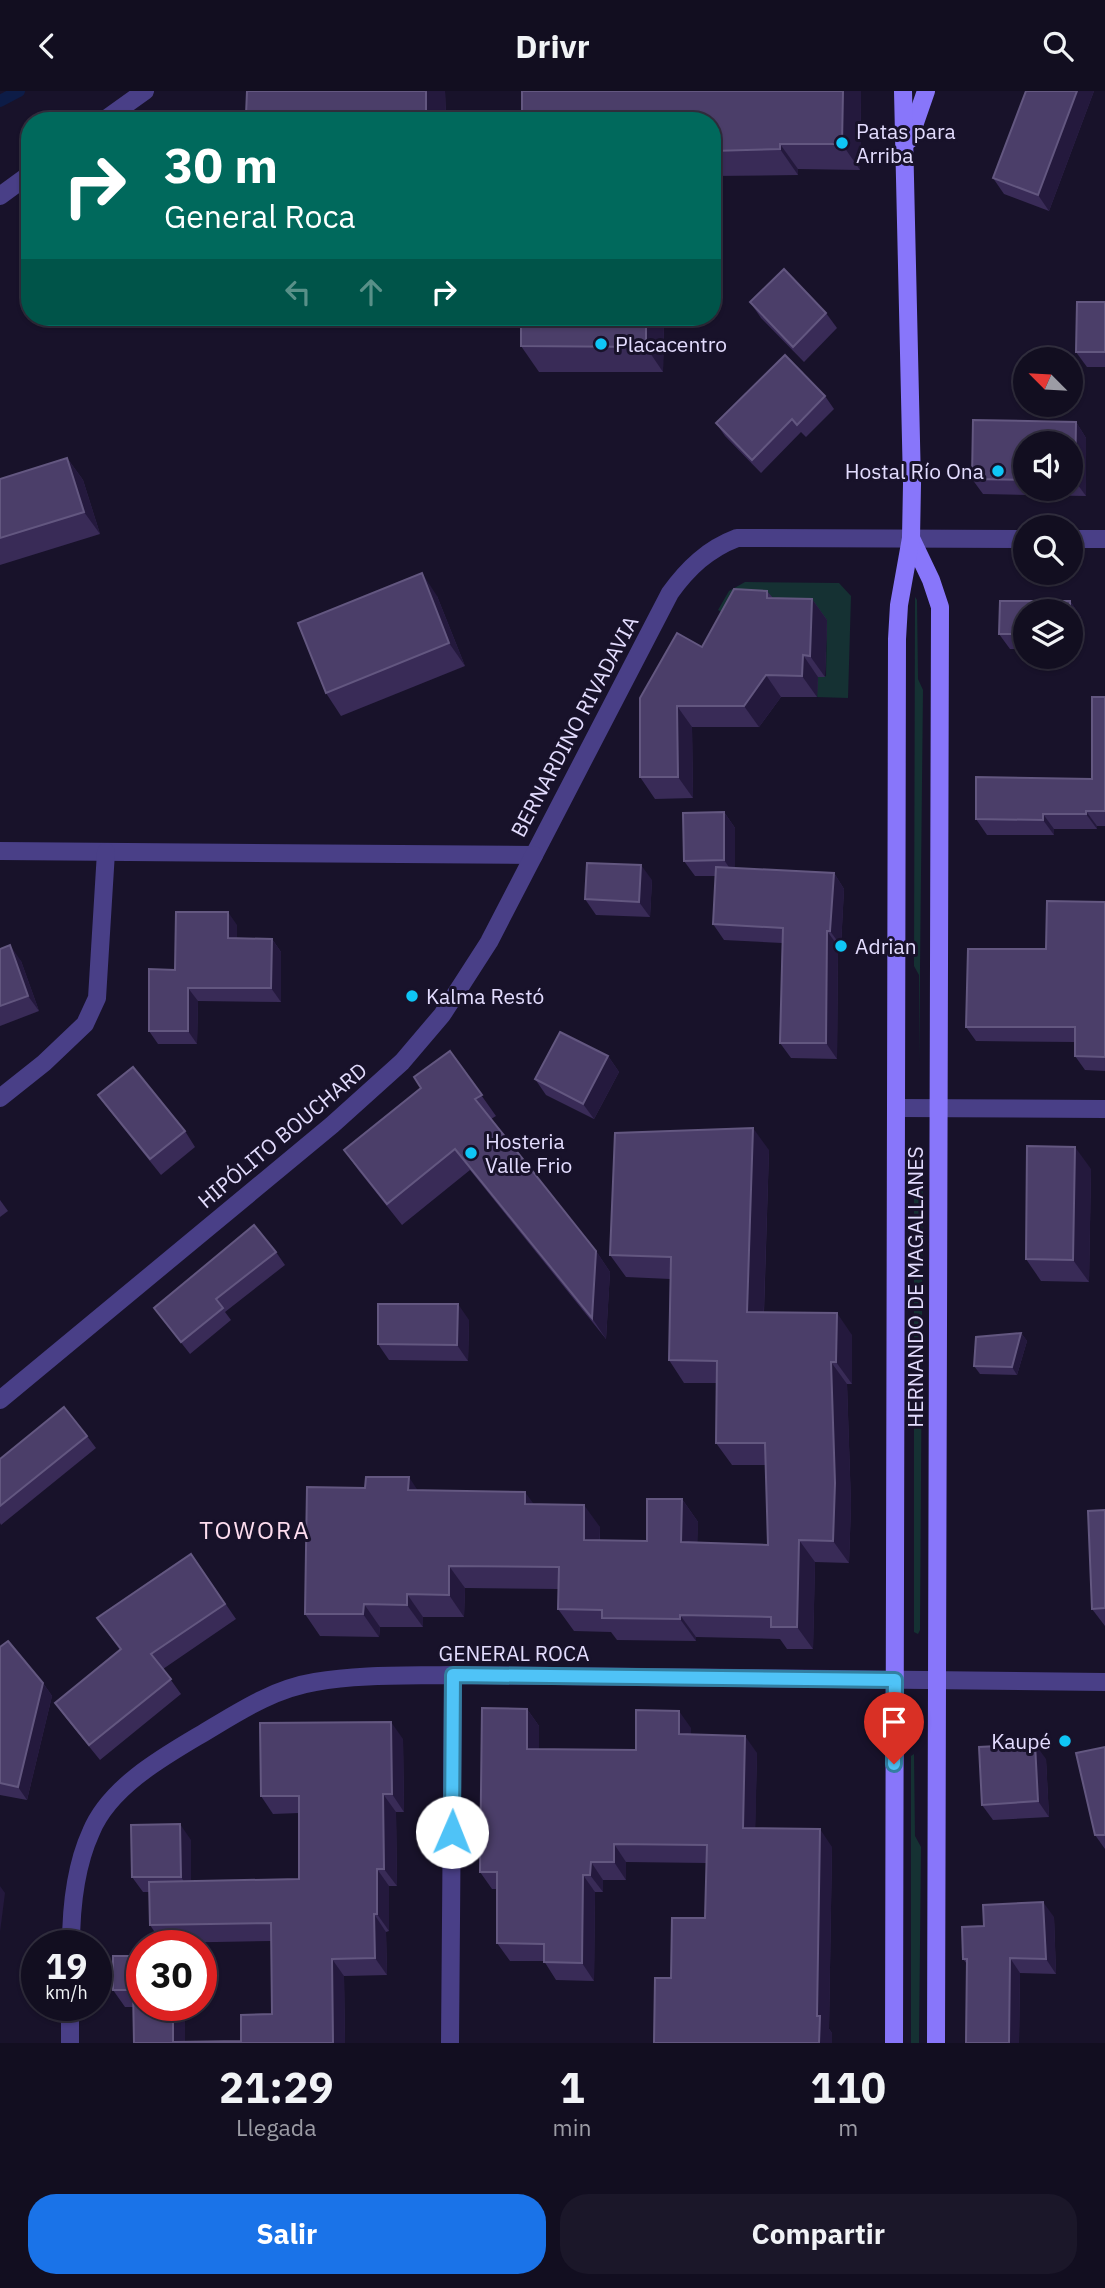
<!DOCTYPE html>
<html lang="es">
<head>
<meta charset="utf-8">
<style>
	body { margin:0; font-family:"IBM Plex Sans",sans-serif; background:#1b1729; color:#f1f3f6; height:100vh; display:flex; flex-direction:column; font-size:26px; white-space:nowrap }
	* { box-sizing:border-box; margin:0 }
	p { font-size:23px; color:#9c9ca5 }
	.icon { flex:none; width:38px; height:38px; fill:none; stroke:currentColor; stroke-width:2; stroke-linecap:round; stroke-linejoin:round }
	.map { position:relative; height:1952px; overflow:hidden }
	.panel { display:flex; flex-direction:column; background:#120e20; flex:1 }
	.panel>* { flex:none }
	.top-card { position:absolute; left:21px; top:21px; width:700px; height:214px; border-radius:28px; box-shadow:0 2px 5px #0004,0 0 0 2px #312e3e; background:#00695c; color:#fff; overflow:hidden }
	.needle { width:46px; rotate:294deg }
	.tools { position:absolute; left:1013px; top:256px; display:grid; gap:14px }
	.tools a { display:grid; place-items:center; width:70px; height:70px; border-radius:50%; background:#120e20; box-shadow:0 2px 5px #0004,0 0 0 2px #312e3e; font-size:35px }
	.speed { position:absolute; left:21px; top:1839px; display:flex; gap:14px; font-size:35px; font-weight:700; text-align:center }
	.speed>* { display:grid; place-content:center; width:91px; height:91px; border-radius:50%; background:#120e20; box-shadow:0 2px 5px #0004,0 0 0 2px #312e3e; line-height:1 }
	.speed small { font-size:18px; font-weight:400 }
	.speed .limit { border:10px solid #d22; background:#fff; color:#111 }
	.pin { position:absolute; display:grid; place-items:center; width:60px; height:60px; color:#fff; margin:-72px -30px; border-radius:50% 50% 50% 0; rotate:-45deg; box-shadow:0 0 7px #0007 }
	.pin .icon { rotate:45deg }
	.me { position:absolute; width:77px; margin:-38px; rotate:1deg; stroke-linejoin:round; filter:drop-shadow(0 0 5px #0008) }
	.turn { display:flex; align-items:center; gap:24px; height:147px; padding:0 28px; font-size:32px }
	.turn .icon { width:91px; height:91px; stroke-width:2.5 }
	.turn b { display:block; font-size:49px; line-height:60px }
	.lanes { display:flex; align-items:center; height:66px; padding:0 28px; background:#0003; justify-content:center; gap:35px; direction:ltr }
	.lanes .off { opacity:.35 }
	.eta { display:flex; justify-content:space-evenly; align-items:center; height:119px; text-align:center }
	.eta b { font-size:42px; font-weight:700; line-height:49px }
	.action { display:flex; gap:14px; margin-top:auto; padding:14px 28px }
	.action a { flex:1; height:80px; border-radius:28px; background:#1a73e8; color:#fff; font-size:28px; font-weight:700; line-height:80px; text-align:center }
	.action a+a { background:#1b1729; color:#f1f3f6 }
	header { display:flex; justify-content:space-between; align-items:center; height:91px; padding:0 28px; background:#120e20; font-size:32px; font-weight:700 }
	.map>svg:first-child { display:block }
</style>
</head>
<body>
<header><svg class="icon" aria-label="back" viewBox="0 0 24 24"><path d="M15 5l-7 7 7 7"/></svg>Drivr<svg class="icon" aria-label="search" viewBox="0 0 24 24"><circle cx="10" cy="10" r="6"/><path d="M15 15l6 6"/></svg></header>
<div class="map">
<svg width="1105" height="1952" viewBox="0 0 1105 1952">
	<rect width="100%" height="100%" fill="#18122a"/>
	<!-- green -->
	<g fill="#153133">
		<path d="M745 491 839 492 851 505 848 607 817 606 818 586 826 585 827 529 741 532 718 519 729 500Z"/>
		<path d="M915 506 917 509 918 588 923 599 919 971V884L914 875Z"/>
		<path d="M920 1075 923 1079 920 1539 918 1543 914 1541V1079Z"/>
		<path d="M914 1663 915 1745 921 1756 919 1952H911V1665Z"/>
	</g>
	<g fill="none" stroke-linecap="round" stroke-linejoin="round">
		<!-- stream -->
		<path stroke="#0d1c47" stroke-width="12" d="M0 10 19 0"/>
		<!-- minor -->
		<g stroke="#493f87" stroke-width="18">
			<path d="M103 30 145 0"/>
			<path d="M0 105 30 83"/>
			<path d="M1071 448H1105"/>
			<path d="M0 760 534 764 670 502C688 477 708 458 737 447L1026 448"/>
			<path d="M0 1007 44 972 85 933 97 907 106 761"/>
			<path d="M897 1017 1105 1018"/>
			<path d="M0 1309 332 1034 402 971 442 924 489 851 534 764"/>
			<path d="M71 1855C71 1817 75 1776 91 1741 109 1697 161 1667 200 1644 237 1622 272 1598 315 1591 360 1583 407 1585 453 1584L1105 1591"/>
			<path d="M70 1952V1914"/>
			<path d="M450 1952 453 1584"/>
		</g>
		<!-- secondary -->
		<g stroke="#8876fa" stroke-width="18">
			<path d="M909 49 926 0"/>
			<path d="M911 447 931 489 940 516 936 1952"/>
			<path d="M894 1952 897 548 899 514 911 447 912 393 903 0"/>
		</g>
	</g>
	<!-- wall -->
	<g fill="#392b57" fill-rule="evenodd">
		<path d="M247 0H445L446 30H250L246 24Z"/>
		<path d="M522 0H861L860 79 798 78V84L712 85V30Z"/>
		<path d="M1026 0H1094L1049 120 1004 103 993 87Z"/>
		<path d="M750 211 826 222 837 237 804 271 761 227Z"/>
		<path d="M1105 211V276H1087L1076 261Z"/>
		<path d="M664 226 663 281H539L521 255Z"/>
		<path d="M825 305 834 318 806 346 801 341 761 382 725 345 716 332Z"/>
		<path d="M973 329 1076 331 1086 347V405L983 403 972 388ZM1026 352H1071V397H1026Z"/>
		<path d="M67 367 83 389 100 443 0 474V388Z"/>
		<path d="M767 500 773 507 812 508 827 529 825 586H818L817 606H781L759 636H692L693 707 655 708 640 686 702 556Z"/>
		<path d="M437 505 465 575 341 625 326 602Z"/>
		<path d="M1000 510H1070L1081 526V559H1071V520H1026V558H1010L999 543Z"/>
		<path d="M1105 606V735H1097V738H1054V744H987L976 728 1092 688Z"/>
		<path d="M724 721 735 737V777L834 782 844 798 841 855H838L837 968 791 967 780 952 782 852 724 849 713 833 716 785H695L684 770Z"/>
		<path d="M652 789 650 826 596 824 585 808Z"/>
		<path d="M1105 811V980L1085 979 1075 965V951L976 950 966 936 1046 858Z"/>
		<path d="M237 834V847L272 848 281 861V911L198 910 197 953H158L149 940 175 879Z"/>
		<path d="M0 858 21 870 39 920 0 935Z"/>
		<path d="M450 960 496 1025 491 1028 596 1160 610 1181 606 1248 470 1079 402 1134 359 1080 344 1059 421 997Z"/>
		<path d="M608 965 619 981 594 1028 546 1004 535 988Z"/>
		<path d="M98 1004 185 1040 195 1056 161 1084 109 1019Z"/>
		<path d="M769 1059 764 1221 852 1244V1293H847L851 1414 849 1472 815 1471 813 1558H787L780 1548 696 1546V1550L617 1549 611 1541 574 1540 558 1518V1498L465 1497 464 1526H423V1536H380L379 1546 320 1545 305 1523 418 1399 534 1413 600 1436V1449L647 1450 682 1408 698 1431 697 1452 768 1454 766 1374H732L716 1352 717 1292H684L669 1269 670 1188 626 1186 610 1164Z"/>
		<path d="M1091 1078 1089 1191 1041 1190 1026 1168Z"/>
		<path d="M0 1109 8 1120 0 1126Z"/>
		<path d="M276 1161 285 1174 225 1221 231 1229 190 1263 154 1217Z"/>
		<path d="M469 1229 468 1270 389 1269 378 1253Z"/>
		<path d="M1021 1242 1027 1250 1017 1284 980 1283 974 1275Z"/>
		<path d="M87 1345 96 1357 1 1434 0 1432V1368Z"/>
		<path d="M1105 1419V1535L1092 1518Z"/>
		<path d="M191 1463 236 1528 163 1578 181 1603 100 1669 66 1627 55 1612 120 1559 97 1527Z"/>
		<path d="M0 1556 43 1592 52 1605 27 1709 0 1704Z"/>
		<path d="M527 1618 539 1635V1658L636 1659 691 1637V1644L757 1662 755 1737 832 1756 829 1938 832 1942 671 1887 705 1827 707 1772 626 1771V1789H603V1801H595L594 1890 556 1889 544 1870H510L497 1852V1798H492L480 1781Z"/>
		<path d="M403 1648 404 1721H396L397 1795H389V1840L386 1841 387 1884 344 1885 345 1952H134L133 1916H125L113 1899V1865L142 1914H185V1951L241 1950 272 1923 271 1850 162 1852 150 1834 149 1801H143L132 1786 191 1749V1790L299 1788V1722L273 1723 261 1705Z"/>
		<path d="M1105 1656V1758L1095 1744Z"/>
		<path d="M1046 1668 1049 1726 993 1729 982 1714Z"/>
		<path d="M1054 1826 1056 1883 1020 1882 1019 1952H966L967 1873 963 1868 984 1835Z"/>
	</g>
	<!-- shaded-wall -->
	<g fill="#24193d">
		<path d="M426 0H445L446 30H426Z"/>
		<path d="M843 0H861L860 79 842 53Z"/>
		<path d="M1077 0H1094L1049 120 1038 104Z"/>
		<path d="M780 53 798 78V84L780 58Z"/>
		<path d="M646 226H664L663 281 646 256Z"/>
		<path d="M1076 331 1086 347V405L1075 390Z"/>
		<path d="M67 367 83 389 100 443 84 421Z"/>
		<path d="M422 482 437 505 465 575 449 552Z"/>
		<path d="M812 508 827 529 825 586 810 565Z"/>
		<path d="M1070 510 1081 526V559L1071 545Z"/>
		<path d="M803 564 818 586 817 606 802 585Z"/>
		<path d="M766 584 781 606 759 636 744 615Z"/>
		<path d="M677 615 692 636 693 707 678 686Z"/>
		<path d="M1086 720 1097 735V738L1086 723Z"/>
		<path d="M724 721 735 737V785L724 769Z"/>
		<path d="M1043 723 1054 738V744L1043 729Z"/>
		<path d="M641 774 652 789 650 826 639 811Z"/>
		<path d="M834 782 844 798 841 855 830 840Z"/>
		<path d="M228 821 237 834V861L228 847Z"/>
		<path d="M827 840 838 855 837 968 826 952Z"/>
		<path d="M272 848 281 861V911L271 897Z"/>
		<path d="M10 854 21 870 39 920 28 905Z"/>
		<path d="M188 897 198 910 197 953 188 940Z"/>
		<path d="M608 965 619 981 594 1028 583 1013Z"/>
		<path d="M753 1037 769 1059 763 1243 747 1221Z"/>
		<path d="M1075 1056 1091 1078 1089 1191 1073 1169Z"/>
		<path d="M596 1160 610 1181 606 1248 592 1227Z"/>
		<path d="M458 1213 469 1229 468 1270 457 1254Z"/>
		<path d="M837 1222 852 1244V1293L836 1271Z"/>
		<path d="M1021 1242 1027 1250 1017 1284 1012 1276Z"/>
		<path d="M831 1271 847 1293 851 1414 849 1472 833 1450Z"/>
		<path d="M409 1386 424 1409 408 1399Z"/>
		<path d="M525 1401 541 1423 525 1413Z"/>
		<path d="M682 1408 698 1431 697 1473 681 1451Z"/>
		<path d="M584 1414 600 1436 599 1471 584 1449Z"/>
		<path d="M799 1449 815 1471 813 1558 797 1536Z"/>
		<path d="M449 1475 465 1497 464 1526 449 1504Z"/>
		<path d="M407 1503 423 1526V1536L407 1514Z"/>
		<path d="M364 1513 380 1536 379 1546 363 1523Z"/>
		<path d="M680 1524 696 1546V1550L680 1528Z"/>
		<path d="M43 1592 52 1605 27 1709 18 1696Z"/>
		<path d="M527 1618 539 1635V1676L527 1658Z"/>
		<path d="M679 1620 691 1637V1661L679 1643Z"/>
		<path d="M391 1631 403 1648 404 1721 392 1703Z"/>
		<path d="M745 1645 757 1662 755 1755 743 1737Z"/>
		<path d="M1035 1653 1046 1668 1049 1726 1038 1710Z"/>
		<path d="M383 1703 396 1721 397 1795 384 1778Z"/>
		<path d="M180 1733 191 1749V1801L181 1786Z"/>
		<path d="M820 1738 832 1756 829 1938 832 1942V1952H819L817 1925Z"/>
		<path d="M614 1753 626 1771V1789L614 1771Z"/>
		<path d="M591 1771 603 1789V1801L590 1784Z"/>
		<path d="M377 1778 389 1795V1840L377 1823Z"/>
		<path d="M583 1784 595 1801 594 1890 582 1872Z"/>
		<path d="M0 1795 5 1802 0 1841Z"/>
		<path d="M1043 1811 1054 1826 1056 1883 1046 1868Z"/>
		<path d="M374 1823 386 1841 387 1884 375 1867Z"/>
		<path d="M1010 1867 1020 1882 1019 1952H1009Z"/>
		<path d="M332 1868 344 1885 345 1952H333Z"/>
		<path d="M173 1914H185V1952L173 1951Z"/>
	</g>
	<!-- building -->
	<g fill="#4b3e69" stroke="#635780" stroke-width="2">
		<path d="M247 0H426V30H274V25L246 24Z"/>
		<path d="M522 0H843L842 53H780V58L712 60V30H522Z"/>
		<path d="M1026 0H1077L1038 104 993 87Z"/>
		<path d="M784 178 826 222 793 256 750 211Z"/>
		<path d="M1077 211H1105V261H1076Z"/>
		<path d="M521 226H646V256L521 255Z"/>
		<path d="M785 264 825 305 797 334 792 328 752 369 716 332Z"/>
		<path d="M973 329 1076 331 1075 390H1071V352H1026V389L972 388Z"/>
		<path d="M67 367 84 421 0 447V388Z"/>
		<path d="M422 482 449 552 326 602 298 532Z"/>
		<path d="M734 498 767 500V507L812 508 810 565 803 564 802 585 766 584 744 615H677L678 686H640V607L677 542 702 556Z"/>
		<path d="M1000 510H1070V520H1026V543H999Z"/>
		<path d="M1092 606H1105V720H1086V723H1043V729L976 728V686L1092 688Z"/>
		<path d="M724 721V769L684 770 683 722Z"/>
		<path d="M587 772 641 774 639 811 585 808Z"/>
		<path d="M716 776 834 782 830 840H827L826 952H780L783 837 713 833Z"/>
		<path d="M1047 810 1105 811V966L1075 965V936H966L968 858H1046Z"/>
		<path d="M176 821H228V847L272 848 271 897H188V940H149V878L175 879Z"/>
		<path d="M10 854 28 905 0 915V858Z"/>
		<path d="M560 941 608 965 583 1013 535 988Z"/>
		<path d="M450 960 482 1004 475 1008 596 1160 592 1227 455 1058 387 1113 344 1059 421 997 414 986Z"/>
		<path d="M133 976 185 1040 150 1068 98 1004Z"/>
		<path d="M753 1037 747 1221 837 1222 836 1271H831L835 1392 833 1450 799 1449 797 1536H771V1526L680 1524V1528L602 1527V1519L558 1518 559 1476 449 1475V1504L407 1503V1514L364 1513 363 1523H305L307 1396 365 1397 366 1386H409L408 1399 525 1401V1413L584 1414V1449L647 1450V1408H682L681 1451 768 1454 765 1352H716L717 1270 669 1269 671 1166 610 1164 615 1042Z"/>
		<path d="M1027 1055 1075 1056 1073 1169 1026 1168Z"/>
		<path d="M254 1134 276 1161 216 1208 223 1217 181 1251 154 1217Z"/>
		<path d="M378 1213H458L457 1254 378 1253Z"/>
		<path d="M1021 1242 1012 1276 974 1275 976 1246Z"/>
		<path d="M64 1316 87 1345 0 1415V1368Z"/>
		<path d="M1105 1419V1517L1092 1518 1088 1420Z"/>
		<path d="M191 1463 225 1513 151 1563 171 1588 89 1654 55 1612 121 1558 97 1527Z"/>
		<path d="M8 1550 43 1592 18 1696 0 1692V1556Z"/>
		<path d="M482 1617 527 1618V1658L636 1659V1619L679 1620V1643L745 1645 743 1737 820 1738 817 1925H820L819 1952H654L655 1887H671L672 1827H705L707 1754 614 1753V1771H591L590 1784H583L582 1872 544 1871V1853L497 1852V1781H480Z"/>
		<path d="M391 1631 392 1703H383L384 1778H377V1823H374L375 1867 332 1868 333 1952H134L133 1899H113V1865H142V1914H173V1951L241 1950V1924L272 1923 271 1832 150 1834 149 1791 299 1788V1705H261L260 1632Z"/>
		<path d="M1035 1653 1038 1710 982 1714 979 1656Z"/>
		<path d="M1105 1656V1744H1095L1076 1662Z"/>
		<path d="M180 1733 181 1786H132L131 1734Z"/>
		<path d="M1043 1811 1046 1868 1010 1867 1009 1952H966L967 1868H963L962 1836 984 1835 983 1814Z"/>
	</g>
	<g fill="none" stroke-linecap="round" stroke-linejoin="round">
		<defs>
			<path id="route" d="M452 1741 453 1584 895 1589 894 1673"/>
		</defs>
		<!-- route casing -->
		<use href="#route" stroke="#337fa1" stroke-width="18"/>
		<!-- route -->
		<use href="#route" stroke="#4fc3f7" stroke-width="12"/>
	</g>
	<!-- markers -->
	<g fill="#0fc6f6" stroke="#18122a" stroke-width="2.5">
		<circle cx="842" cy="52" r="7"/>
		<circle cx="601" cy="253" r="7"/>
		<circle cx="998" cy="380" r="7"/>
		<circle cx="841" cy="855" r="7"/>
		<circle cx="412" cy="905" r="7"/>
		<circle cx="471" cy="1062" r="7"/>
		<circle cx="1065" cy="1650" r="7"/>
	</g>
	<g text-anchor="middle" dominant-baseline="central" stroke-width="6" stroke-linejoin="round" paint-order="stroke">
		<!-- poi labels -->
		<g font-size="21" fill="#e3dcfe" stroke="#18122a" text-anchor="start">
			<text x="856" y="40">Patas para<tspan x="856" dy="24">Arriba</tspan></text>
			<text x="615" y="253">Placacentro</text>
			<text x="984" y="380" text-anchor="end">Hostal Río Ona</text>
			<text x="855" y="855">Adrian</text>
			<text x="426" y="905">Kalma Restó</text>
			<text x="485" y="1050">Hosteria<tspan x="485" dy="24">Valle Frio</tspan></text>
			<text x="1051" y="1650" text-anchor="end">Kaupé</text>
		</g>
		<!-- street labels -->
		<g font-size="21" fill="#e3dcfe" stroke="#18122a">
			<text transform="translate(574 635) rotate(-62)">BERNARDINO RIVADAVIA</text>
			<text transform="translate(282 1044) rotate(-40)">HIPÓLITO BOUCHARD</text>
			<text transform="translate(915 1196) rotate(-90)">HERNANDO DE MAGALLANES</text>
			<text x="514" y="1562">GENERAL ROCA</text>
		</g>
		<!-- quarter labels -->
		<g font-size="24" letter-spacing="2" fill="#feddef" stroke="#18122a">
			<text x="255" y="1439">TOWORA</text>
		</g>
	</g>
</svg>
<div class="tools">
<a><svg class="needle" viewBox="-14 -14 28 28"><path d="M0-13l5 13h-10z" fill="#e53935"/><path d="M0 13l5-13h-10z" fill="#9c9ca5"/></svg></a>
<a><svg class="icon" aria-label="sound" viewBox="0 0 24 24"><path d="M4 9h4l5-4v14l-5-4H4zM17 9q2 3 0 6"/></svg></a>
<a><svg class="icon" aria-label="search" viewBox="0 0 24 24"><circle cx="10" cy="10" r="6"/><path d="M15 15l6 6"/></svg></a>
<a><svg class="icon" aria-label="layers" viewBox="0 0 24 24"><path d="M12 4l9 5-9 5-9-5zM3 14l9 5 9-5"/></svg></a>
</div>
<div class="speed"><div>19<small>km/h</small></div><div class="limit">30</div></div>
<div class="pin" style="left:894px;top:1673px;background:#d93025"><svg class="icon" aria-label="arrive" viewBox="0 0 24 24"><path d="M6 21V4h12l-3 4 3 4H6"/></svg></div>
<svg class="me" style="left:452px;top:1741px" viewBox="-20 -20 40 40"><circle r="19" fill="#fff"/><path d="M0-13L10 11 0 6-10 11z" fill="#4fc3f7"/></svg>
<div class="top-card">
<div class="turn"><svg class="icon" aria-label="right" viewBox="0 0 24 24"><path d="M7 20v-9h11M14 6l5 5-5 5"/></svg><div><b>30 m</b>General Roca</div></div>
<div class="lanes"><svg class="icon off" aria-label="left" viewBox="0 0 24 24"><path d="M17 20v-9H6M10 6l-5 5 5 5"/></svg><svg class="icon off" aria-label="ahead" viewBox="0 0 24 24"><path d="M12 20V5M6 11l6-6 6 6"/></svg><svg class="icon" aria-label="right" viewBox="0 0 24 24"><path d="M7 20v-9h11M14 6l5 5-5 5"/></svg></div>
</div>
</div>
<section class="panel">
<div class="eta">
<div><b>21:29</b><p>Llegada</p></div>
<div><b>1</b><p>min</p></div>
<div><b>110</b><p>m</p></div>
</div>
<div class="action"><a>Salir</a><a>Compartir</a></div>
</section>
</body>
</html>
